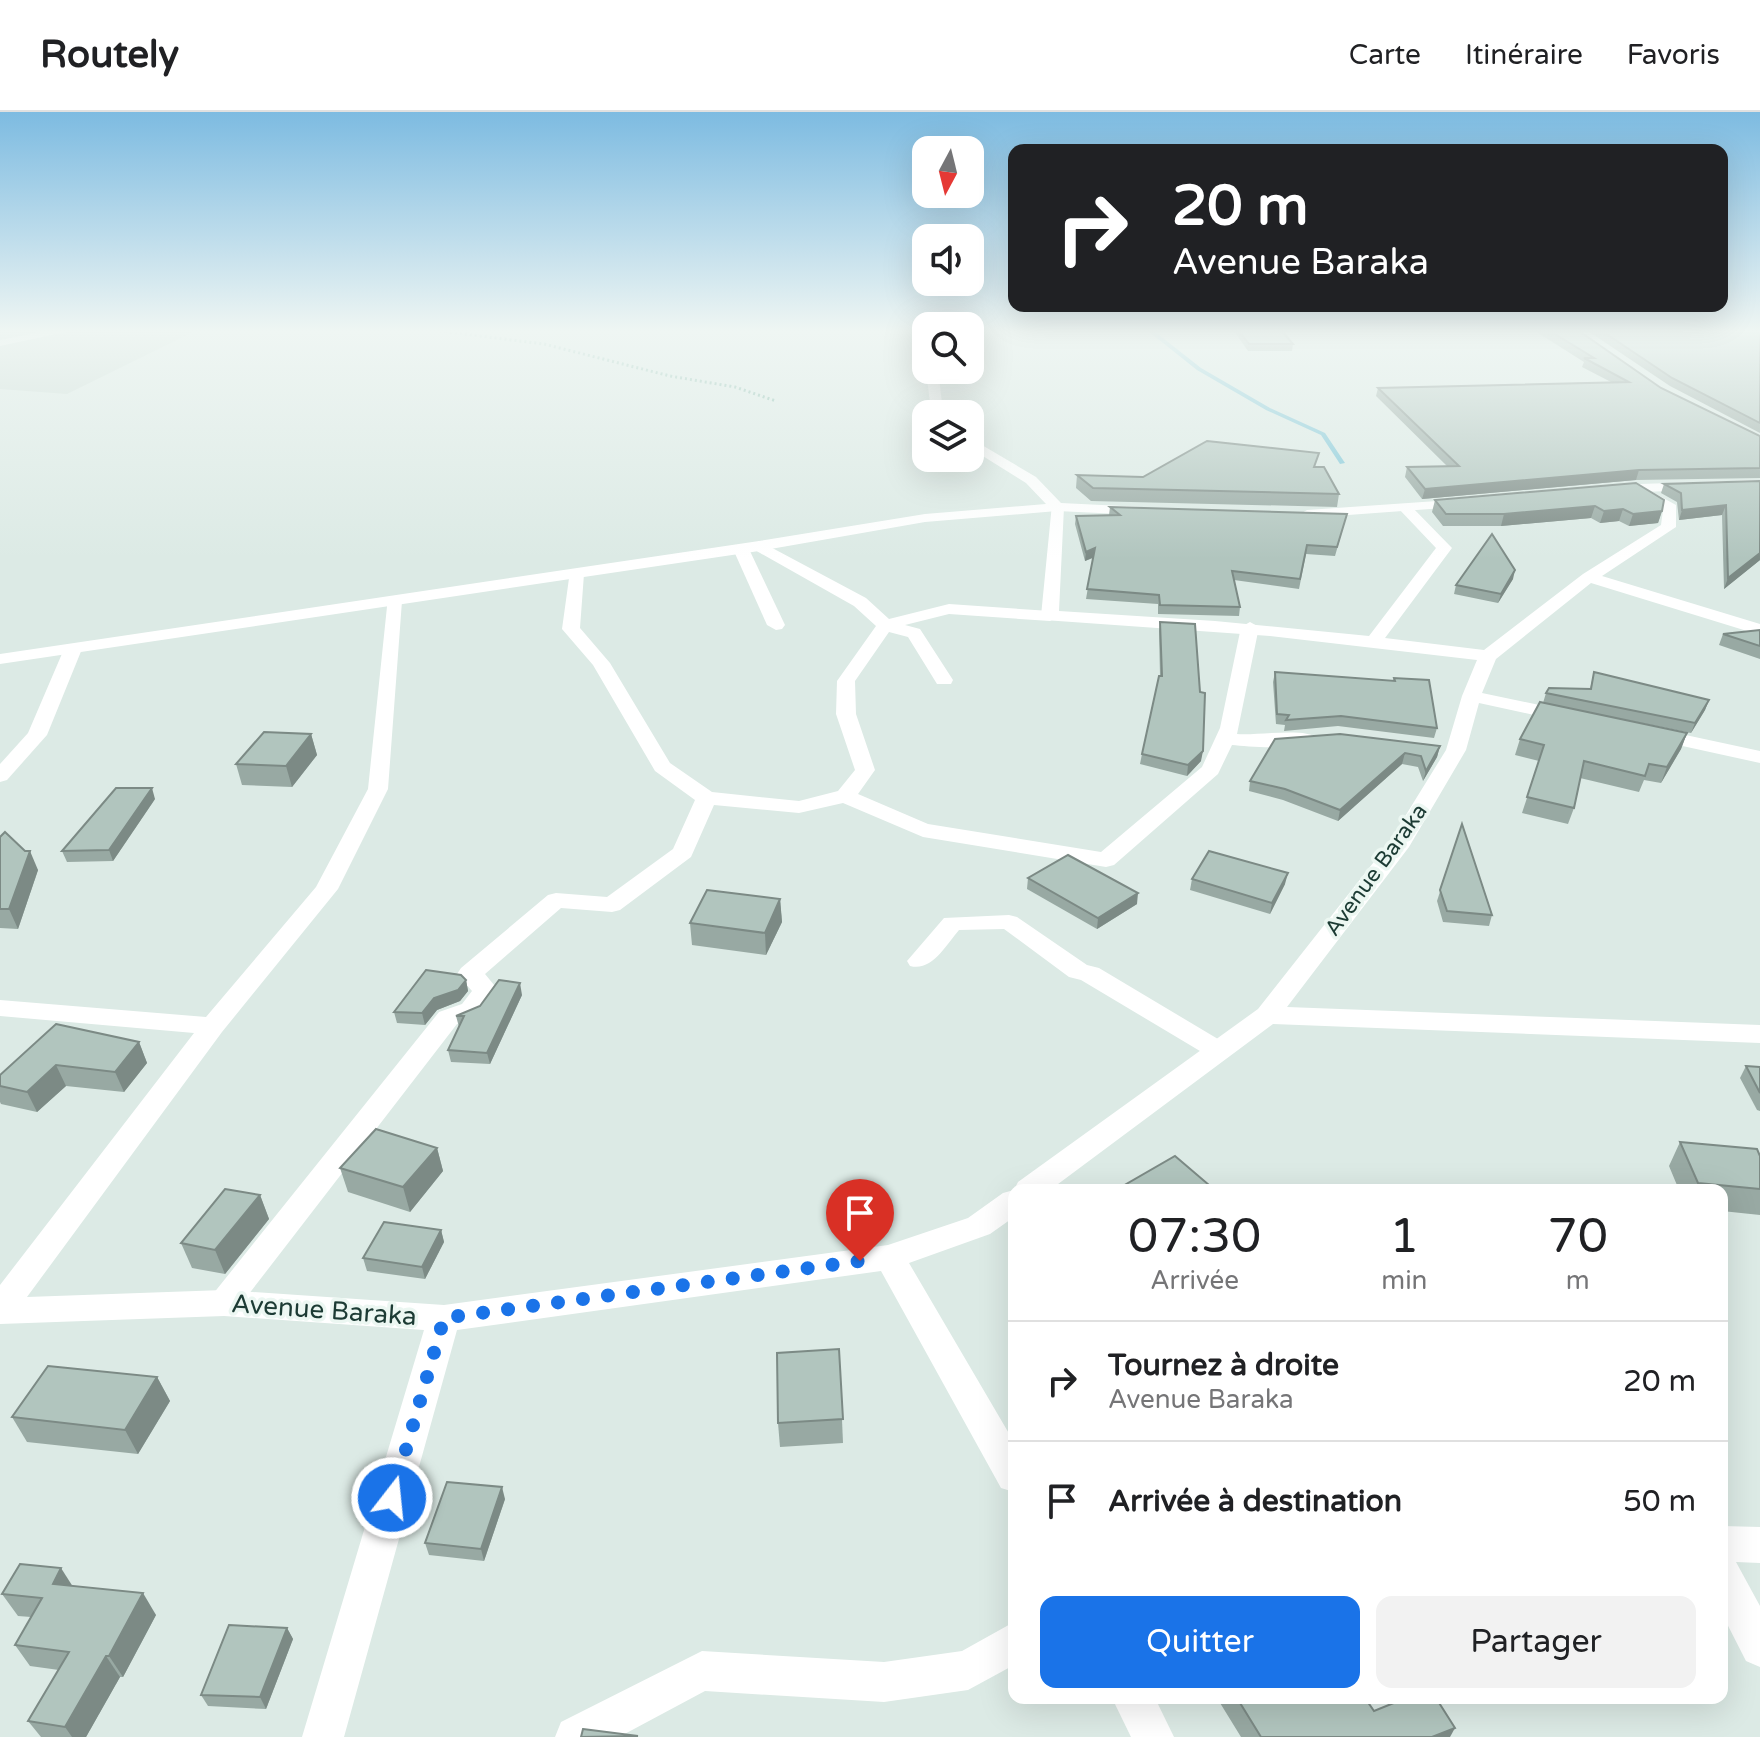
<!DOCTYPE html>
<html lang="fr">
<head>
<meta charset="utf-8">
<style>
	body { margin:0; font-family:"Varela Round",sans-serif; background:#f2f2f2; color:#202124; height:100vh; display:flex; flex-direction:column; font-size:30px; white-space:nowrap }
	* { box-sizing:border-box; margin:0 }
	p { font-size:26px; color:#757577 }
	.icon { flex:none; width:44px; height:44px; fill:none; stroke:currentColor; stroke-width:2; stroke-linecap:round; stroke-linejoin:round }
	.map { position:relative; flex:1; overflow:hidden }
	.panel { position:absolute; left:1008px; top:1072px; width:720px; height:520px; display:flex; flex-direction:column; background:#fff; border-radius:16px; box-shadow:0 8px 32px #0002 }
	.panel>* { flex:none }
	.top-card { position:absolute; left:1008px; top:32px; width:720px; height:168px; border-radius:16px; box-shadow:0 8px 32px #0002; background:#202124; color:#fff; overflow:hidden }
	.needle { width:52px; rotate:187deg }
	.fabs { position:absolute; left:912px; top:24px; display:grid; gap:16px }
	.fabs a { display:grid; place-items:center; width:72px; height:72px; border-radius:16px; background:#fff; box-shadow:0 8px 32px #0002; font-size:40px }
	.pin { position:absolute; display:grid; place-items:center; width:68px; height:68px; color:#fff; margin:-82px -34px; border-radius:50% 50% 50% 0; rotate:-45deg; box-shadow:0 0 8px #0007 }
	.pin .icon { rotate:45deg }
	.me { position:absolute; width:88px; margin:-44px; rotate:16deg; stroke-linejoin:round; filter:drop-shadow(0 0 6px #0008) }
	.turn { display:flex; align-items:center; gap:28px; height:168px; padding:0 32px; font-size:36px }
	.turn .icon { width:104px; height:104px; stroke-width:2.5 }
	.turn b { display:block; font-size:56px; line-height:68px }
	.eta { display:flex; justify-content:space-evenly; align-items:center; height:136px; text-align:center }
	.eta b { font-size:48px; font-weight:600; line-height:56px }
	.action { display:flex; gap:16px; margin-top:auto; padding:16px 32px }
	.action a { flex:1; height:92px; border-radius:16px; background:#1a73e8; color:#fff; font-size:32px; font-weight:600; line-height:92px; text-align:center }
	.action a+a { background:#f2f2f2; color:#202124 }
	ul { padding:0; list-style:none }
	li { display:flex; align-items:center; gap:24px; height:120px; padding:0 32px; border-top:2px solid #e0e0e0 }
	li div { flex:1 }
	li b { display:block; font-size:30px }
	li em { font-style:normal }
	header { display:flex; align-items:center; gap:48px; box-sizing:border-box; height:112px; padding:0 40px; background:#fff; border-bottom:2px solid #e0e0e0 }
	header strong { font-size:38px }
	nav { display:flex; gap:44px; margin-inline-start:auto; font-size:28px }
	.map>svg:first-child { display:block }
</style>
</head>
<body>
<header>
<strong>Routely</strong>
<nav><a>Carte</a><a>Itinéraire</a><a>Favoris</a></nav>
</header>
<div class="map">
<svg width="1760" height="1625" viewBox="0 0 1760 1625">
	<rect width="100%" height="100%" fill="#dceae5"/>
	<!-- built -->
	<path fill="#cadad4" d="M0 219H195L67 282 0 277Z"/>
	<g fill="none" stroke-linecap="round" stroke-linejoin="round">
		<!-- stream -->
		<path fill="#7cc5d7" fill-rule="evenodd" d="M1148 219H1154L1201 256 1270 296 1325 321 1345 351 1340 352 1321 323 1266 298 1197 258Z"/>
		<!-- path -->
		<path stroke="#79b2a2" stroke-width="3" stroke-dasharray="2 3" stroke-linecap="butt" d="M440 219 544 232 670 264 735 275 776 289"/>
		<!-- lane -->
		<g fill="#fff" fill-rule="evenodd">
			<path d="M45 219H70L0 234V228Z"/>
			<path d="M759 429 866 486 889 507 949 492 1050 499 1059 504 1050 509 949 502 905 513 920 517 953 568 951 572H937L908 525 889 520 855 569 856 602 875 658 858 682 928 712 1101 740 1202 655 1220 616 1241 515 1250 510 1259 515 1237 622C1256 624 1306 615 1317 626 1304 639 1251 635 1232 633L1218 662 1114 753 1106 755 923 725 843 691 799 701 714 693 691 745 620 798 612 800 561 796 485 862 499 879 480 904 457 912 235 1200 224 1204 213 1200 208 1191 213 1182 439 900 462 892 472 879 457 862 461 856 548 783 556 781 607 785 673 737 695 688 655 659 593 553 562 517 570 459H582L584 462 580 516 610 551 670 651 712 680 799 689 838 679 855 658 836 602 837 569 876 514 854 494 753 437 751 434Z"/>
			<path d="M741 432 749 437 785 513 782 517 776 518 767 513 733 437Z"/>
			<path d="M1009 803 1017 805 1087 853 1099 856 1228 933 1232 939 1228 945 1219 948 1210 945 1081 868 1069 865 1004 817 959 818C946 833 932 860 910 854L907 849 944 806Z"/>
			<path d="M1014 1510V1553L968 1578 884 1590 705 1579 619 1625H555L561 1610 702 1539 884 1550 962 1539Z"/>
		</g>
		<!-- street -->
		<g fill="#fff" fill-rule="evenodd">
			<path d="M1636 371 1676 393V415L1602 464 1760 512V523L1591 471 1496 547 1482 581 1573 600 1576 604 1573 608 1566 610 1479 591 1466 638 1409 735 1287 895 1760 913V931L1273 912 1050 1078H1014V1105L990 1122 909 1151 1014 1330V1380L1001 1376 881 1159 457 1218 344 1625H302L424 1218 224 1204 0 1212V1173L194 921 0 904V888L206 905 316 775 368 677 388 485 394 484 402 489 388 677 338 777 222 920 27 1185 224 1178 444 1193 888 1133 968 1106 1003 1081 1014 1078 1018 1070 1258 897 1388 732 1446 638 1462 584 1477 548 1270 524 1044 508 1041 504 1052 392 1057 391 1064 395 1059 499 1215 509 1369 524 1436 436 1398 396 1405 392 1410 393 1452 436 1385 526 1484 538 1583 462 1661 413 1663 398 1631 378 1629 375Z"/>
			<path d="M73 532 82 537 47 623 7 668 0 670V652L28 621 64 537Z"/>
			<path d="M1653 616 1760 639V651L1646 626 1643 622 1646 618Z"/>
			<path d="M1722 1414 1760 1415V1451L1736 1450 1760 1494V1555L1746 1549 1722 1502Z"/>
			<path d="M1112 1586H1155L1174 1625H1131Z"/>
		</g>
		<!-- secondary -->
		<g fill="#fff" fill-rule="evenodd">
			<path d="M919 219H926V225L922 224Z"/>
			<path d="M926 258H938L942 291 950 302H938L930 291Z"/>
			<path d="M970 326 1036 365 1061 391 1142 395 1149 399 1142 403 1057 399 925 410 759 439 0 552V542L759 429 925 402 1046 392 1026 371 970 336Z"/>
			<path d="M1760 368V376L1610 381 1603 377 1610 373Z"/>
			<path d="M1466 387 1471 388V394L1307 406 1300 402 1307 398Z"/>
		</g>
	</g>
	<!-- wall -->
	<g fill="#98a9a3">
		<path d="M1234 219H1282L1293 232 1292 239H1248Z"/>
		<path d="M1535 219H1579L1661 276 1760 324V366L1636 368 1422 387 1405 365 1407 355 1447 354 1376 284 1378 276 1611 270 1582 255 1584 250Z"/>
		<path d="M1588 219H1760V321L1670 274Z"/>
		<path d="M1316 355 1339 382 1337 395 1091 389 1076 376 1077 363 1143 365Z"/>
		<path d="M1760 369V448L1724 477 1722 403 1679 408 1677 390 1661 381 1664 372Z"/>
		<path d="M1636 371 1662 399 1658 411 1629 414 1619 409 1600 411 1591 406 1501 414H1443L1432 400 1435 388Z"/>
		<path d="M1110 395 1347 402 1335 444 1306 442 1299 477 1234 468 1240 495 1239 504 1158 502V492L1086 487 1093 446 1085 449 1075 412 1076 404 1109 403Z"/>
		<path d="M1513 467 1498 491 1454 482 1456 473Z"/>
		<path d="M1160 510 1201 649 1187 664 1140 652 1142 642 1160 564 1159 519Z"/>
		<path d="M1760 518V547L1719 533 1723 522Z"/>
		<path d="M1275 560 1393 569 1394 566 1437 616 1434 626 1338 614 1284 619 1285 613 1276 612 1273 570Z"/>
		<path d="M1594 560 1709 588 1705 598 1691 621 1543 591 1546 581 1590 577Z"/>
		<path d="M1687 621 1681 637 1661 671 1644 668 1639 680 1580 666 1574 696 1568 712 1522 701 1539 649 1515 643 1520 627Z"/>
		<path d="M311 622 317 643 292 675 242 673 236 652Z"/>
		<path d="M1440 634 1437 645 1423 669 1418 655 1402 652 1338 709 1283 688 1249 679 1250 669Z"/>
		<path d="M155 687 113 749 67 750 62 739Z"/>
		<path d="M1462 712 1492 803 1489 814 1443 810 1437 789Z"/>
		<path d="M0 725 38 758 18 817 0 816Z"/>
		<path d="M1028 766 1137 792 1097 817 1027 777Z"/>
		<path d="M1192 767 1285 772 1270 802 1190 778Z"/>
		<path d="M780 787 782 810 766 843 692 833 690 811Z"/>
		<path d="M466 868 468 879 460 889 437 898 425 913 397 911 394 900Z"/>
		<path d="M522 883 490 952 451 950 448 938 459 915 456 904Z"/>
		<path d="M139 930 147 951 124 980 66 974 37 1000 1 992 0 990V963Z"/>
		<path d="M1746 954 1760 955V999L1757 998 1740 966Z"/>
		<path d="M1680 1030 1760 1044V1103L1722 1099V1078H1679L1669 1054Z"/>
		<path d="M437 1036 443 1059 410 1100 348 1080 340 1056Z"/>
		<path d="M260 1083 269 1107 225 1162 192 1156 181 1131Z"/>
		<path d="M441 1118 444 1130 425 1167 367 1159 363 1146Z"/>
		<path d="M839 1237 843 1331 780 1335 778 1311Z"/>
		<path d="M157 1265 170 1289 138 1342 27 1330 12 1305Z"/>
		<path d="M505 1387 484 1449 429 1443 425 1431Z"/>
		<path d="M73 1474 156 1503 123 1565H120L86 1625H41L28 1609 59 1558 30 1554 15 1533 31 1505 18 1504 2 1482Z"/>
		<path d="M287 1516 293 1527 266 1597 208 1594 201 1583Z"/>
		<path d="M1217 1586H1365L1374 1599 1450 1625H1241Z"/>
	</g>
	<!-- shaded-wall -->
	<g fill="#7c8a85">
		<path d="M1639 358 1636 368 1422 387 1425 377Z"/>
		<path d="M1726 393 1722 403 1679 408 1682 398Z"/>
		<path d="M1595 394 1591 406 1501 414 1504 402Z"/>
		<path d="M1623 397 1619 409 1600 411 1604 399Z"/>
		<path d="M1662 399 1658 411 1629 414 1633 402Z"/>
		<path d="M1095 436 1094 445 1085 449 1086 440Z"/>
		<path d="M1760 441V448L1724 477 1728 466Z"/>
		<path d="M1515 458 1513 467 1498 491 1501 482Z"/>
		<path d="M1709 588 1705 598 1691 621 1695 611Z"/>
		<path d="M1687 621 1681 637 1661 671 1667 655Z"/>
		<path d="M311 622 317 643 292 675 286 654Z"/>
		<path d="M1440 634 1437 645 1423 669 1426 659Z"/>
		<path d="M1203 639 1201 649 1187 664 1188 653Z"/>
		<path d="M1405 641 1402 652 1338 709 1340 698Z"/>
		<path d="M152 676 155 687 113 749 109 738Z"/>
		<path d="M30 739 38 758 18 817 9 797Z"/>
		<path d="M1288 761 1285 772 1270 802 1272 791Z"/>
		<path d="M1138 781 1137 792 1097 817 1098 806Z"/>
		<path d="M780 787 782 810 766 843 765 821Z"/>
		<path d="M466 868 468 879 460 889 437 898 425 913 422 901 434 886Z"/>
		<path d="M520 871 522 883 490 952 487 941Z"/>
		<path d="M139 930 147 951 124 980 115 960Z"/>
		<path d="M56 953 66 974 37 1000 27 980Z"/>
		<path d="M437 1036 443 1059 410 1100 403 1075Z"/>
		<path d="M260 1083 269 1107 225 1162 215 1138Z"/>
		<path d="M441 1118 444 1130 425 1167 422 1155Z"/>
		<path d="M157 1265 170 1289 138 1342 125 1318Z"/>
		<path d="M502 1375 505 1387 484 1449 481 1437Z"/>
		<path d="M61 1456 75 1478 53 1472Z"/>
		<path d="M143 1481 156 1503 123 1565 109 1544Z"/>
		<path d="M287 1516 293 1527 266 1597 260 1585Z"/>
		<path d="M106 1544 120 1565 86 1625H72L65 1615Z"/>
		<path d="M1455 1616 1450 1625H1432Z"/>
	</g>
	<!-- building -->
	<g fill="#b1c5be" stroke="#7c8a85" stroke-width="2">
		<path d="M1239 219H1282L1293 232H1249Z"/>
		<path d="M1550 219H1579L1661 276 1760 324V356L1639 358 1425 377 1407 355 1459 354 1378 276 1629 270 1584 246H1594Z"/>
		<path d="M1602 219H1760V311L1672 266Z"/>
		<path d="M1207 329 1319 341 1314 355H1324L1339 382 1093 376 1077 363 1143 365Z"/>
		<path d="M1760 369V441L1728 466 1726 393 1682 398 1681 381 1664 372Z"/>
		<path d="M1636 371 1664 388 1662 399 1633 402 1623 397 1604 399 1595 394 1504 402H1446L1435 388Z"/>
		<path d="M1110 395 1347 402 1337 435 1307 433 1300 467 1232 459 1240 495 1160 493 1159 483 1087 477 1095 436 1086 440 1076 404 1120 403Z"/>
		<path d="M1492 422 1515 458 1501 482 1456 473Z"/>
		<path d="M1160 510 1195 512 1200 580 1205 581 1203 639 1188 653 1142 642 1159 564H1162Z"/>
		<path d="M1760 518V534L1723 522Z"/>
		<path d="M1275 560 1395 569 1394 566 1429 568 1437 616 1341 604 1286 608 1289 603 1277 602Z"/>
		<path d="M1594 560 1709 588 1695 611 1546 581 1549 576 1591 577Z"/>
		<path d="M1540 590 1687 621 1667 655 1649 652 1645 664 1584 649 1574 696 1527 685 1544 633 1520 627Z"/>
		<path d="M264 620 311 622 286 654 236 652Z"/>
		<path d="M1340 622 1440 634 1426 659 1421 644 1405 641 1340 698 1285 677 1250 669 1275 627Z"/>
		<path d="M116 676H152L109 738 62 739Z"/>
		<path d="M1462 712 1492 803 1447 799 1440 778Z"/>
		<path d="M5 720 25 739H30L9 797H0V725Z"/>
		<path d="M1209 739 1288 761 1272 791 1192 767Z"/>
		<path d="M1068 743 1138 781 1098 806 1028 766Z"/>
		<path d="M707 778 780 787 765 821 690 811Z"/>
		<path d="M426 858 461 863 466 868 458 878 434 886 422 901 394 900Z"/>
		<path d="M499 868 520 871 487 941 448 938 464 904H456L480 894Z"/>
		<path d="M56 912 139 930 115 960 56 953 27 980 0 974V963Z"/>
		<path d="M1746 954 1760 955V981Z"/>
		<path d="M376 1017 437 1036 403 1075 340 1056Z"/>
		<path d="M1680 1030 1757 1037 1760 1044V1077L1698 1071Z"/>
		<path d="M1175 1044 1209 1073 1200 1078H1116Z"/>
		<path d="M225 1077 260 1083 215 1138 181 1131Z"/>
		<path d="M384 1110 441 1118 422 1155 363 1146Z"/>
		<path d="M839 1237 843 1307 778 1311 777 1241Z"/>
		<path d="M48 1254 157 1265 125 1318 12 1305Z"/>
		<path d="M447 1370 502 1375 481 1437 425 1431Z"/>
		<path d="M20 1452 61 1456 53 1472 143 1481 109 1544H106L65 1615 28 1609 69 1540 15 1533 42 1486 2 1482Z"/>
		<path d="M229 1513 287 1516 260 1585 201 1583Z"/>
		<path d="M1237 1586H1365L1374 1599 1406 1586H1436L1455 1616 1432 1625H1261Z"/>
		<path d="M583 1617 638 1624 581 1625Z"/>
	</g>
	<!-- sky -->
	<linearGradient id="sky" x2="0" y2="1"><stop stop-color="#7dbbe1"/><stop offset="0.49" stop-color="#eff6f3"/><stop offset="1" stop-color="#eff6f3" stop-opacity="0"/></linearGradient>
	<rect width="1760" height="447" fill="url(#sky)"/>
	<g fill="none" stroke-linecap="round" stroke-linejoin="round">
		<!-- route -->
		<path stroke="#1a73e8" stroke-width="14" stroke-dasharray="0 25.2" d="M392 1386 444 1206 860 1149"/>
	</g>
	<g text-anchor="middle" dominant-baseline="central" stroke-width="7" stroke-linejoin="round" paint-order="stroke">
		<!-- street labels -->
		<g font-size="22" fill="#1c3b34" stroke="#ecf7f2">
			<text transform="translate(1376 758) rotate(-54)">Avenue Baraka</text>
		</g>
		<!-- near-street labels -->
		<g font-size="26" fill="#1c3b34" stroke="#ecf7f2">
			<text transform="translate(324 1198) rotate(4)">Avenue Baraka</text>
		</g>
	</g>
</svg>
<div class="fabs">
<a><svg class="needle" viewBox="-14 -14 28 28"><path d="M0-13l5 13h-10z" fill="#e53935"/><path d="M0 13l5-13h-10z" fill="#757577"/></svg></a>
<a><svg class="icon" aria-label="sound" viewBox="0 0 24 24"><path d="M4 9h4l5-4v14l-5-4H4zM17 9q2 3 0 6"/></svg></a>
<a><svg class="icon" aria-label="search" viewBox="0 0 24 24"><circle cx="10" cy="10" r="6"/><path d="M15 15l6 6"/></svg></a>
<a><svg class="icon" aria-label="layers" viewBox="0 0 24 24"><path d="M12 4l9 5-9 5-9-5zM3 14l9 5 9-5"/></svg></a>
</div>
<div class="pin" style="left:860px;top:1149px;background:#d93025"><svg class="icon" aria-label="arrive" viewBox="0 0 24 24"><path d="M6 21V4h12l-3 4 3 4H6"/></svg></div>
<svg class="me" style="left:392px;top:1386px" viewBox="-20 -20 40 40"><circle r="17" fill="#1a73e8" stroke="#fff" stroke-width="3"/><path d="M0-11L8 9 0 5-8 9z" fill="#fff"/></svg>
<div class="top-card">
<div class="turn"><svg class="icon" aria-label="right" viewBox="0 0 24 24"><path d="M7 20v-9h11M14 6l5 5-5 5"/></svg><div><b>20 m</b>Avenue Baraka</div></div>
</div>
<section class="panel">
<div class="eta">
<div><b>07:30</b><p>Arrivée</p></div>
<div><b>1</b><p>min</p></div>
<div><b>70</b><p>m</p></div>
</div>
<ul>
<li><svg class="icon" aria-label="right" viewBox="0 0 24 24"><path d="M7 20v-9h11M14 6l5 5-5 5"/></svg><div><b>Tournez à droite</b><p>Avenue Baraka</p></div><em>20 m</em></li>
<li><svg class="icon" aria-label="arrive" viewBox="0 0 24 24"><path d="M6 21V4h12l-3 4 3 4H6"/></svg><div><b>Arrivée à destination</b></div><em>50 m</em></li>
</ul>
<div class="action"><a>Quitter</a><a>Partager</a></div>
</section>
</div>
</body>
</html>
